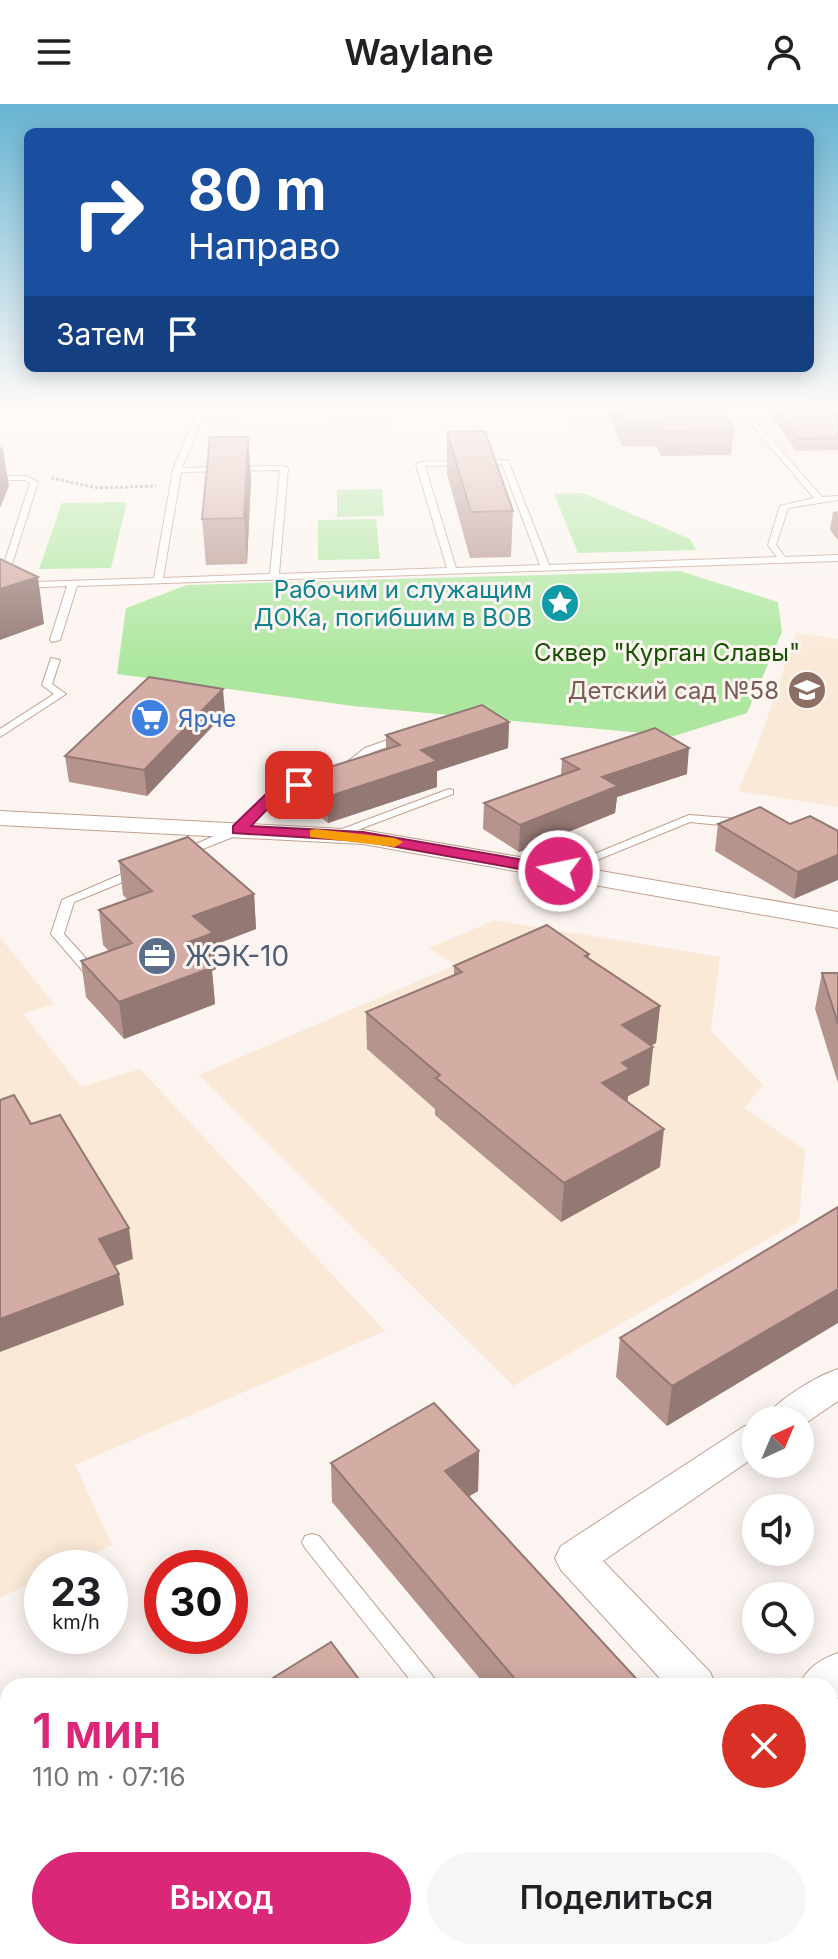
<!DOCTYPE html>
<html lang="ru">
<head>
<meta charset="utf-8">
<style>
	body { margin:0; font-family:Inter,sans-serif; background:#f6f6f6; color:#202124; height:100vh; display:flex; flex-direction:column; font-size:30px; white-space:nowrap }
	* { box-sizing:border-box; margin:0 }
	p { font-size:26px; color:#757577 }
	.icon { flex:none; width:44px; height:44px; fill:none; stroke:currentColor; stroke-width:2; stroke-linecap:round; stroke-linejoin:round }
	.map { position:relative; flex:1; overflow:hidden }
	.sheet { position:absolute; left:0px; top:1574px; width:838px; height:282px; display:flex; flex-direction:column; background:#fff; border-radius:24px 24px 0 0; box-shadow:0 4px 20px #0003 }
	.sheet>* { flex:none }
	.hud { position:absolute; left:24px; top:24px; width:790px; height:244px; border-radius:12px; box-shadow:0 4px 20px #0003; background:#1a4fa0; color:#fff; overflow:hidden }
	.needle { width:52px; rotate:44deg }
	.buttons { position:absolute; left:742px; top:1302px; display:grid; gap:16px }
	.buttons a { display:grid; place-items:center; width:72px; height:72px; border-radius:50%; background:#fff; box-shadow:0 4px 20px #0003; font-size:40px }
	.speed { position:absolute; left:24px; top:1446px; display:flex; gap:16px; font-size:40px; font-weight:700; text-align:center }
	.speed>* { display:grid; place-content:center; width:104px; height:104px; border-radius:50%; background:#fff; box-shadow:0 4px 20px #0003; line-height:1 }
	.speed small { font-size:20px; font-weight:400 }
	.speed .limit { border:12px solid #d22; background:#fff; color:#111 }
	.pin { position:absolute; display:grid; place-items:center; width:68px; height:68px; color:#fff; margin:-34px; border-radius:16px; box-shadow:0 4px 12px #0006 }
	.me { position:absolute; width:88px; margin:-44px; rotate:280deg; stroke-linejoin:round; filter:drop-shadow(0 0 6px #0008) }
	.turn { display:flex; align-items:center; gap:28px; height:168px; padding:0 32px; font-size:36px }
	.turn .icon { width:104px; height:104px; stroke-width:2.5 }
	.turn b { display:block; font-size:56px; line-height:68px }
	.then { display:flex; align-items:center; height:76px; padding:0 32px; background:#0003; gap:16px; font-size:30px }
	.round { display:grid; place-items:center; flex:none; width:84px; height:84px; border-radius:42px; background:#f6f6f6 }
	.head { display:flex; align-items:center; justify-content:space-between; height:136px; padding:0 32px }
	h1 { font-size:48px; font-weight:600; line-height:60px; color:#db2777 }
	.action { display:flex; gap:16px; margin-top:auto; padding:16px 32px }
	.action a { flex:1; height:92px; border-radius:48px; background:#db2777; color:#fff; font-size:32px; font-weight:600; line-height:92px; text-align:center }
	.action a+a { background:#f6f6f6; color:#202124 }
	header { display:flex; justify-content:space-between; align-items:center; height:104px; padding:0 32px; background:#fff; font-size:36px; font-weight:600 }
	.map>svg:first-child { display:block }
</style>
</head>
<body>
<header><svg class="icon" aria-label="menu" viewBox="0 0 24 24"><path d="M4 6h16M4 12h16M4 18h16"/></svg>Waylane<svg class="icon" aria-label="person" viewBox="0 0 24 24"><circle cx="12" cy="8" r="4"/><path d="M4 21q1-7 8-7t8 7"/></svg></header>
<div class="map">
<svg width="838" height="1855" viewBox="0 0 838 1855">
	<rect width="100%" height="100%" fill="#fcf4f0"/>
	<!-- built -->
	<g fill="#fbe9e0" fill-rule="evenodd">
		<path d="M210 301H334L336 315 390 314 396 350 340 351 338 344 205 346ZM331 314V320L239 321 240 315Z"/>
		<path d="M560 301H838V351L583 356Z"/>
	</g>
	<!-- education -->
	<g fill="#fae9d7">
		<path d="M796 529 838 535V703L738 687 759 638Z"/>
		<path d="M495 816 720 853 711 927 763 981 744 1004 805 1046 799 1117 513 1282 199 971 455 861 429 844Z"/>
		<path d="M0 833 54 900 23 910 81 983 140 965 385 1227 75 1361 112 1441 64 1464H42V1474L0 1494Z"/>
	</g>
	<!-- green -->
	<g fill="#ade79f">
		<path d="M382 385 384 412 337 413V386Z"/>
		<path d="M583 389 690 435 696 446 578 449 554 390Z"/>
		<path d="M127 398 111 464 39 465 62 399Z"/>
		<path d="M376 415 380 455 318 456V416Z"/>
		<path d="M680 467 778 498 782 528 747 609 674 632 353 602 117 570 126 504 187 481Z"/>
	</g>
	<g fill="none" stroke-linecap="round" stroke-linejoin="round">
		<defs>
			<g id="lane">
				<path d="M200 301H207L182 364 284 362 288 364 279 470 447 464 416 360 420 358 508 356 549 461 777 453 768 441 780 402 814 394 751 320V316H754L822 393 838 392V396L788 404 776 441 785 453 838 451V457L77 482 60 536 52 538 50 536 67 482 0 485V472L30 379 25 376H0V372H26L38 378 6 479 154 474 173 366ZM502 360 540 461 456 464 425 362ZM280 366 270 470 163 474 181 368Z"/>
				<path d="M360 301H383L344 306 340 304Z"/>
				<path d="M51 554 60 556 52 580 66 590 0 633V625L54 590 42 581Z"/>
				<path d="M404 630 408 631V635L373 648 349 666H341L339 664 365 644Z"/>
				<path d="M318 671 324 674 322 676 277 693 243 729 185 752H177L175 749 235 723 269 689Z"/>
				<path d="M449 685 453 686V690L336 734H328L326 731Z"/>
				<path d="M689 711 740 715 746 719 740 723 690 718 563 770H555L553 767Z"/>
				<path d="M136 764 142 768 140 771 74 798 64 830 100 870 98 873H88L51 830 62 796Z"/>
				<path d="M312 1430 319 1432 435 1575 439 1582H415L305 1444 302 1438 305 1432Z"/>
				<path d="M630 1848H657L660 1855H633Z"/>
			</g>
			<g id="street">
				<path d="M0 707 363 726 838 808V824L363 740 0 721Z"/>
				<path d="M838 1265V1297L800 1323V1316H764C774 1297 817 1272 838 1265Z"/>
				<path d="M756 1318V1352L603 1457 710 1568 716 1582H667L561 1466 555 1454 561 1442 743 1323Z"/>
				<path d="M838 1549V1593L830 1598V1582H799C807 1564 819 1556 838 1549Z"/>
			</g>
		</defs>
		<!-- lane casing -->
		<use href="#lane" stroke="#c2a08e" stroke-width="2"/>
		<!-- street casing -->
		<use href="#street" stroke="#c2a08e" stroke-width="2"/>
		<!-- path -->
		<path stroke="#aca19c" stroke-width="3" stroke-dasharray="3 2" stroke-linecap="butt" d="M51 374 98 384 156 382"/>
		<!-- lane -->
		<use href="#lane" fill="#fff" fill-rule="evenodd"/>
		<!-- street -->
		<use href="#street" fill="#fff" fill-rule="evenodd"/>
	</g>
	<!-- wall -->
	<g fill="#b5948d">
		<path d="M604 301H720L734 326 731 351 661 352 656 342H622Z"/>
		<path d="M763 301H838V346L796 347Z"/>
		<path d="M447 328 513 407 511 453 470 454 447 370Z"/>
		<path d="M248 333 251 375 247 460 206 461 202 415Z"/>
		<path d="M838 407V436L830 426 833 408Z"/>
		<path d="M225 609 147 692 69 678 65 652Z"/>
		<path d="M509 618 508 644 437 667V683L328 719 302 699 301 672 386 645V631Z"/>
		<path d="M562 655 687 670 617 693 615 709 519 748 483 725 484 699 561 671Z"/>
		<path d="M718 720H790L838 727 794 795 715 747Z"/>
		<path d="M119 757 254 790 256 825 214 841 216 865 212 867 215 900 124 935 86 893 81 857 109 847 103 841 99 806 128 796 123 791Z"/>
		<path d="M589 850V854L660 902 656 939 651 942 653 943 649 981 628 992 627 998 660 1063 561 1118 435 1011V1005L367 945 366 908 454 871V862Z"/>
		<path d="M822 869H838V979L815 905Z"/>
		<path d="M838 1103 667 1322 616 1273 620 1234Z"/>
		<path d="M479 1347 478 1387 469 1392 643 1582H486L332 1398 331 1359Z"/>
		<path d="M176 1848H427L417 1855H180Z"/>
		<path d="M708 1848H787L779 1855H714Z"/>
	</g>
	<!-- shaded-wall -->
	<g fill="#947873">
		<path d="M248 333 251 375 247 460 244 414Z"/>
		<path d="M2 339 9 382 0 404V345Z"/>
		<path d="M38 473 44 520 0 536V485Z"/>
		<path d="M223 585 225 609 147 692 144 666Z"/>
		<path d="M509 618 508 644 437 667V683L328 719 327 693 421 646Z"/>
		<path d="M689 644 687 670 617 693 615 709 519 748 520 721 602 673Z"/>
		<path d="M838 751V776L794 795 798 768Z"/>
		<path d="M254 790 256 825 214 841 216 865 212 867 215 900 124 935 119 898 186 839 193 812Z"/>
		<path d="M660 902 656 939 618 958 622 921Z"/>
		<path d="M653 943 649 981 628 992 627 1002 602 979 622 959Z"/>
		<path d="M664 1025 660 1063 561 1118 564 1079Z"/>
		<path d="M129 1124 133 1155 104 1166 99 1135Z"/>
		<path d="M119 1170 124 1201 0 1248V1215Z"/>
		<path d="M838 1185V1219L667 1322 672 1282Z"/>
		<path d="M479 1347 478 1387 445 1407V1367Z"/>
		<path d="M838 1776V1804L830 1811V1783Z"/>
		<path d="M14 1848H82L71 1855H3Z"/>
		<path d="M375 1848H427L417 1855H365Z"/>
		<path d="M754 1848H787L779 1855H749L750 1851Z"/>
	</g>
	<!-- building -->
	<g fill="#d3aca4" stroke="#947873" stroke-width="2">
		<path d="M616 301H720L734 326 663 327 658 317 624 318Z"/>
		<path d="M772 301H838V334L798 335Z"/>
		<path d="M485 327 513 407 471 408 447 328Z"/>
		<path d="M210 333H248L244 414 202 415Z"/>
		<path d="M0 455 38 473 0 485Z"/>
		<path d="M149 573 223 585 144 666 65 652Z"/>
		<path d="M482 601 509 618 421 646 437 657 327 693 301 672 400 641 386 631Z"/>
		<path d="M655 624 689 644 602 673 618 682 520 721 484 699 579 665 562 655Z"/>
		<path d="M760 703 790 720 810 712 838 727V751L798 768 718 720Z"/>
		<path d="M188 733 254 790 193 812 213 829 186 839 211 864 119 898 81 857 132 839 99 806 152 787 119 757Z"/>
		<path d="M547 821 589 850 585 852 660 902 622 921 653 943 622 959 630 965 602 979 664 1025 564 1079 436 974 440 971 366 908 462 868 454 862Z"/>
		<path d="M822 869H838V920Z"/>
		<path d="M14 991 31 1020 60 1011 129 1124 99 1135 119 1170 0 1215V996Z"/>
		<path d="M838 1103V1185L672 1282 620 1234Z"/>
		<path d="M434 1299 479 1347 445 1367 643 1582H521L331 1359Z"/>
		<path d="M331 1538 364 1582H260Z"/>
		<path d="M838 1660V1776L830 1783V1666Z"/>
		<path d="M0 1699 8 1715V1848H14L3 1855H0Z"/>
		<path d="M190 1848H375L365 1855H194Z"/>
	</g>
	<!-- sky -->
	<linearGradient id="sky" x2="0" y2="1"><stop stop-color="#67b4d3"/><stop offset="0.54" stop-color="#fefaf8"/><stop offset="1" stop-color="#fefaf8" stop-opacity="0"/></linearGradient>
	<rect width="838" height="560" fill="url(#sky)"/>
	<!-- route -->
	<path fill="#db2777" stroke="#8e194d" stroke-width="2" d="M299 677 305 678V684L278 694 251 722 363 728 559 762 567 767 559 772 363 737 233 729V722L268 688Z"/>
	<!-- slow -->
	<path fill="#f59e0b" d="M316 725 395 734 403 738 395 743 310 733V726Z"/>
	<!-- icons -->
	<defs>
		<symbol id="sight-disc" viewBox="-11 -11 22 22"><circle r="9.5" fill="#0f9aa8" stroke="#fcf4f0"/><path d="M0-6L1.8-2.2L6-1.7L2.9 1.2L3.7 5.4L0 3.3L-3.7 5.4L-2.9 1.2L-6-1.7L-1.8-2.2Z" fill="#fff"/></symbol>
		<symbol id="school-disc" viewBox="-11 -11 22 22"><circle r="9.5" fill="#8d6e63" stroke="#fcf4f0"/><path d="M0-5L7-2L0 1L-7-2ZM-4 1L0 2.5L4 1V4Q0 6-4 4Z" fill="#fff"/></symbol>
		<symbol id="supermarket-disc" viewBox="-11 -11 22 22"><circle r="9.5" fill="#3f7fe0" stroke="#fcf4f0"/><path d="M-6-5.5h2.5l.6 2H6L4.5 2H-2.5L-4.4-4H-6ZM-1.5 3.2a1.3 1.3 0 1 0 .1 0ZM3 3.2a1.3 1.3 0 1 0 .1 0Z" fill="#fff"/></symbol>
		<symbol id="office-disc" viewBox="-11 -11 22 22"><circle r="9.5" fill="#5c6f8a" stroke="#fcf4f0"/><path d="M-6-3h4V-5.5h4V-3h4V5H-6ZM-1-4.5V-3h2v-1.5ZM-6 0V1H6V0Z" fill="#fff"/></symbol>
	</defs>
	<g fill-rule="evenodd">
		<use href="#sight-disc" x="538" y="477" width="44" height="44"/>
		<use href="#school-disc" x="785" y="564" width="44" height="44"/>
		<use href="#supermarket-disc" x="128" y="592" width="44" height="44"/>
		<use href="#office-disc" x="135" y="830" width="44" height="44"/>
	</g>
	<g text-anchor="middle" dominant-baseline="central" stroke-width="6" stroke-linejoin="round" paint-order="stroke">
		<!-- far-culture labels -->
		<g font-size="24" fill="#0d838f" stroke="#fcf4f0" text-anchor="end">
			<text x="532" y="485">Рабочим и служащим<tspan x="532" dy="28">ДОКа, погибшим в ВОВ</tspan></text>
		</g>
		<!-- far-park labels -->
		<g font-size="24" fill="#155100" stroke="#fcf4f0">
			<text x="667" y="548">Сквер "Курган Славы"</text>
		</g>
		<!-- far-education labels -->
		<g font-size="24" fill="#785e54" stroke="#fcf4f0" text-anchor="end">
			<text x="779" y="586">Детский сад №58</text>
		</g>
		<!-- far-shop labels -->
		<g font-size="24" fill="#366cbe" stroke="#fcf4f0" text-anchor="start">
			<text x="178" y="614">Ярче</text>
		</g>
		<!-- service labels -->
		<g font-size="28" fill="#4e5e75" stroke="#fcf4f0" text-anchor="start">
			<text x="185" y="852">ЖЭК-10</text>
		</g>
	</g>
</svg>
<div class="buttons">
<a><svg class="needle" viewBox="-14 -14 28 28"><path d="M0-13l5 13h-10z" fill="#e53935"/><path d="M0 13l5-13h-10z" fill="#757577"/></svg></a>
<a><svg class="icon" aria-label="sound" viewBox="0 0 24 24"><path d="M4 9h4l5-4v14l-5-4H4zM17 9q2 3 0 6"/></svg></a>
<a><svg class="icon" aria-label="search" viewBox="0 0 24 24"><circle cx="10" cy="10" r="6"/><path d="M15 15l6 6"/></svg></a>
</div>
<div class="speed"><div>23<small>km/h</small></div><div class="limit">30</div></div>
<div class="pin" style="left:299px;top:681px;background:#d93025"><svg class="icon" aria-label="arrive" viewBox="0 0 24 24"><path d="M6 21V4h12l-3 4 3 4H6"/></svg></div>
<svg class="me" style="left:559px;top:767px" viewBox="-20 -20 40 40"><circle r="17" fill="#db2777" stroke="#fff" stroke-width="3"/><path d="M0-11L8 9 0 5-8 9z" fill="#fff"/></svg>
<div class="hud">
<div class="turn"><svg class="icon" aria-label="right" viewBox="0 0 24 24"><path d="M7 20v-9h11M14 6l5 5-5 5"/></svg><div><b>80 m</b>Направо</div></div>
<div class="then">Затем<svg class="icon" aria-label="arrive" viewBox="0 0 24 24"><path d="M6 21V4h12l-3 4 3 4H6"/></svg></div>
</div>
<section class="sheet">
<div class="head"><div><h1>1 мин</h1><p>110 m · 07:16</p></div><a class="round" style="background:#d93025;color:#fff"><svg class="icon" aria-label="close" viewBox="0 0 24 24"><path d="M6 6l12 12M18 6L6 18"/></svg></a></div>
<div class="action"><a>Выход</a><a>Поделиться</a></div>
</section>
</div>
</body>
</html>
